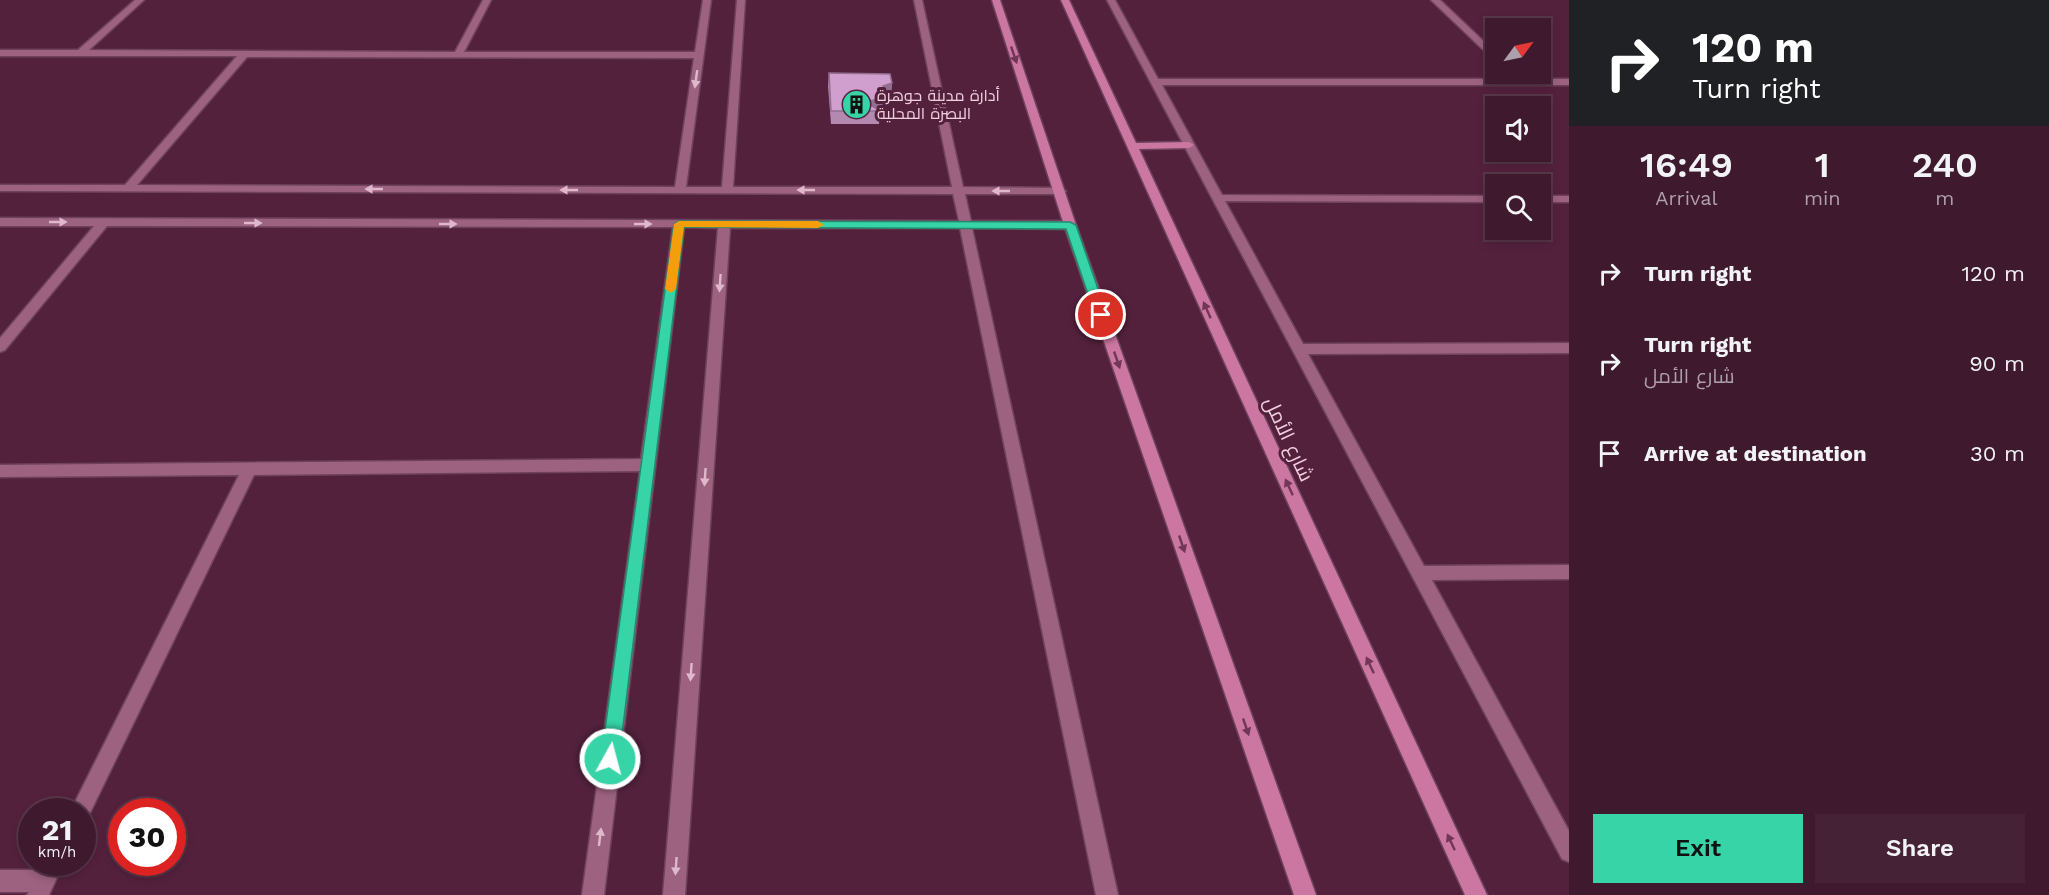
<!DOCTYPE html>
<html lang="en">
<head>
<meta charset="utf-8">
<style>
	body { margin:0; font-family:"Work Sans",Cairo,sans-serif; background:#462236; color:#f1f3f6; height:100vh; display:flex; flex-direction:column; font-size:22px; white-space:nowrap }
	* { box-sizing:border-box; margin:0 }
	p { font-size:20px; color:#ada0aa }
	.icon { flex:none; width:33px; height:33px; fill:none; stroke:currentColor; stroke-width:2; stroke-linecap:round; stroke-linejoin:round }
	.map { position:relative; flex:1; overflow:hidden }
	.drawer { display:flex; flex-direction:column; background:#3f192e; width:480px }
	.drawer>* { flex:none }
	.guide { background:#202124; color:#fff; overflow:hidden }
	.needle { width:39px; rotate:57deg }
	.buttons { position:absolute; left:1485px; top:18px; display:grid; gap:12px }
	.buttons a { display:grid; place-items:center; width:66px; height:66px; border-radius:0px; background:#3f192e; box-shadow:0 3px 9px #0003,0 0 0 2px #58384a; font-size:30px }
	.speed { position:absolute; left:18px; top:798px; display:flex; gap:12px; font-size:30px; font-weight:700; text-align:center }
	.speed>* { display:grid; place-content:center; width:78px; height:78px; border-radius:50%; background:#3f192e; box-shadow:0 3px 9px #0003,0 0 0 2px #58384a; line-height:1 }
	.speed small { font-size:15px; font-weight:400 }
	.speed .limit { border:9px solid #d22; background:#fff; color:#111 }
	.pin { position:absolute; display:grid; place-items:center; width:51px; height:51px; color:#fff; margin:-26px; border:3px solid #fff; border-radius:50%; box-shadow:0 2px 6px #0007 }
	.me { position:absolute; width:66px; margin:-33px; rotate:7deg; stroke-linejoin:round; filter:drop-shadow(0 0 4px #0008) }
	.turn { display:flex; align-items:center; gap:21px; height:126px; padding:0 24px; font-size:27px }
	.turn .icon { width:78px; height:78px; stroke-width:2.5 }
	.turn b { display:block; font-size:42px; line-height:51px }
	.eta { display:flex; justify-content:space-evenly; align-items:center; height:102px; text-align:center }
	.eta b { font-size:36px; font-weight:600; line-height:42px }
	.button { display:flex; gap:12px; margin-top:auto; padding:12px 24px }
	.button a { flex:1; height:69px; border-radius:0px; background:#36d4a7; color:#111; font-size:24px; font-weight:600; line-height:69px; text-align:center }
	.button a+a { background:#462236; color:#f1f3f6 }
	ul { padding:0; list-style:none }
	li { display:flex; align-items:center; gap:18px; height:90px; padding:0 24px }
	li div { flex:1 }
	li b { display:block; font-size:22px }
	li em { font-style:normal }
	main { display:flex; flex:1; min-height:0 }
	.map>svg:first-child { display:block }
</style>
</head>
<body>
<main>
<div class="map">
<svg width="1569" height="895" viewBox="0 0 1569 895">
	<rect width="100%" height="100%" fill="#54213d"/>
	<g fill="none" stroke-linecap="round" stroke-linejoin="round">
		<defs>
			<g id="minor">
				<path d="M135 0H144L89 50 455 52 483 0H491L464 52H695L703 0H711L686 187H722L737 0H745L733 187H952L914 0H922L963 187 1060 188 1066 191 1060 194H965L971 221H1070L1076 225 1070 229 972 228 1118 895H1096L960 228H730L685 895H663L718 228 684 227 604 895H582L640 471 254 475 87 819 82 821V812H70L239 475 0 477V465L641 459 673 227 107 226 5 350 0 352V338L94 226H0V218L959 221 953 194 0 191V185H125L237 56H0V50H78ZM247 57 694 58 675 187 137 185Z"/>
				<path d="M1107 0H1115L1158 79H1569V85H1162L1222 195 1496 196V202L1225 201 1303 344 1569 343V353L1308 354 1424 566 1569 565V579L1432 580 1569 831V862L1562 859Z"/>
				<path d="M1431 0H1440L1496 53V62Z"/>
				<rect x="1540" y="196" width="29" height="6"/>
				<path d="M43 862H64L49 895H27L29 892H0V870H39Z"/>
			</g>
			<g id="primary">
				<path d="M992 0H1000L1076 225 1316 895H1294L1064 225Z"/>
				<path d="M1061 0H1069L1136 143 1189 142 1194 145 1189 148 1139 149 1487 895H1465Z"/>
			</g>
		</defs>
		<!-- minor casing -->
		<use href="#minor" stroke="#6e425c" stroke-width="3"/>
		<!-- primary casing -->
		<use href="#primary" stroke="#6e425c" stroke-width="3"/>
		<!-- minor -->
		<use href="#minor" fill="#9c627f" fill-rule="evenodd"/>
		<!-- primary -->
		<use href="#primary" fill="#cc76a2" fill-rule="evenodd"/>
	</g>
	<!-- wall -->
	<path fill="#b389b0" d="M829 73 892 83 891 95 887 97V102L878 109 880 111 879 124H831L828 86Z"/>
	<!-- shaded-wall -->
	<path fill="#926f90" d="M892 83 891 95 887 97V102L875 111 866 102 883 86Z"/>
	<!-- building -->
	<path fill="#d09fcd" stroke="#926f90" stroke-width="1.5" d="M829 73 890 74 892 83 883 86 888 90 874 100 866 102 880 111H831Z"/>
	<!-- one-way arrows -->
	<defs><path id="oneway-solid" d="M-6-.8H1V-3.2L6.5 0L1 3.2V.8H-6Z" transform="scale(1.5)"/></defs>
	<g fill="#723656">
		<use href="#oneway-solid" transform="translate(1014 55) rotate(71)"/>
		<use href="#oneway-solid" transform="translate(1207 310) rotate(-114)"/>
		<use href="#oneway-solid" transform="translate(1117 360) rotate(71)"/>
		<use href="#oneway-solid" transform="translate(1289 487) rotate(-115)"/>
		<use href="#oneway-solid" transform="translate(1182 544) rotate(71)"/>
		<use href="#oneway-solid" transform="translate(1370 665) rotate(-115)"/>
		<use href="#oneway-solid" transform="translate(1246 727) rotate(71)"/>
		<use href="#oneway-solid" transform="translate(1451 842) rotate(-115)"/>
	</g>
	<g fill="#dfb9cb">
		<use href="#oneway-solid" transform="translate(696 79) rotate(98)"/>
		<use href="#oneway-solid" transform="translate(374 189) rotate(-180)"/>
		<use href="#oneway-solid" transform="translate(569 190) rotate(-180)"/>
		<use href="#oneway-solid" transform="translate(806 190) rotate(-180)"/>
		<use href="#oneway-solid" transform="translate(1001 191) rotate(-180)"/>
		<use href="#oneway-solid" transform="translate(58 222)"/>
		<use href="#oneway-solid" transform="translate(253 223)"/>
		<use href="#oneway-solid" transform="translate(448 224)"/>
		<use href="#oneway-solid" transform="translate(643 224)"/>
		<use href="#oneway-solid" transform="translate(720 283) rotate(94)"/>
		<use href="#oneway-solid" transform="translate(705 477) rotate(94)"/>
		<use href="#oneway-solid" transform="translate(691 672) rotate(94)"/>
		<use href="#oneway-solid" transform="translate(600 837) rotate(-83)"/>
		<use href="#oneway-solid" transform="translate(676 866) rotate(94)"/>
	</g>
	<!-- route -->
	<path fill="#36d4a7" stroke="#238a6d" stroke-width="1.5" d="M679 221 1070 222 1076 225 1107 315 1101 319 1095 315 1066 229 684 227 619 759 616 765 610 768 604 765 601 759 674 224Z"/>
	<!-- slow -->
	<path fill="#f59e0b" d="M679 221H818L824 225 818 228 684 227 676 289 671 293 665 289 674 224Z"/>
	<!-- icons -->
	<defs>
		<symbol id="building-disc" viewBox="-11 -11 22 22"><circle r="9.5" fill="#36d4a7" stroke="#54213d"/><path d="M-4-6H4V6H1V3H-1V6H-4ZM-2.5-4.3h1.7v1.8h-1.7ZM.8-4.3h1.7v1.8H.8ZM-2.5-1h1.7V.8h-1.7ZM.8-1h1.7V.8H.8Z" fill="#111"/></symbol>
	</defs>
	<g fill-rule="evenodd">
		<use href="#building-disc" x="840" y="88" width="33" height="33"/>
	</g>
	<g text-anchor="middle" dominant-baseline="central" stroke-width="6" stroke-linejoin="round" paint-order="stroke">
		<!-- far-poi labels -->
		<g font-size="16" fill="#f0cfde" stroke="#54213d" text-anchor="start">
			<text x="877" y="95">أدارة مدينة جوهرة<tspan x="877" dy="18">البصرة المحلية</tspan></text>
		</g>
		<!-- street labels -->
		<g font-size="20" fill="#f0cfde" stroke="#54213d">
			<text transform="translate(1289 439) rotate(65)">شارع الأمل</text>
		</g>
	</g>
</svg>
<div class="buttons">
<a><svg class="needle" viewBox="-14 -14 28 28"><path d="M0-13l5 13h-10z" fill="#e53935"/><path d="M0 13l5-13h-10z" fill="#ada0aa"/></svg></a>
<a><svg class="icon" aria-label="sound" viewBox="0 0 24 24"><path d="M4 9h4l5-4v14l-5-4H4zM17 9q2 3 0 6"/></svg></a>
<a><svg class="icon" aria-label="search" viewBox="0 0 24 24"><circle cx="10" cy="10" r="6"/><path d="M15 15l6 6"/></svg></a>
</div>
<div class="speed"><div>21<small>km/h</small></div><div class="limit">30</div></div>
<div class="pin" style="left:1101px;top:315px;background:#d93025"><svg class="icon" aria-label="arrive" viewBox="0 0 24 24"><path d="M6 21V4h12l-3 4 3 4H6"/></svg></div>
<svg class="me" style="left:610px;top:759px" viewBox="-20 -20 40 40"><circle r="17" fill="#36d4a7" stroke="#fff" stroke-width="3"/><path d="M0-11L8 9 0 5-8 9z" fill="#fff"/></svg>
</div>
<section class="drawer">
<div class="guide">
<div class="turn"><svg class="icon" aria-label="right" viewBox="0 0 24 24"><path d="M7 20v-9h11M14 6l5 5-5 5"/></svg><div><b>120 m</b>Turn right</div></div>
</div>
<div class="eta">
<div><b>16:49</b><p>Arrival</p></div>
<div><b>1</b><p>min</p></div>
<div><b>240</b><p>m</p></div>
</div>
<ul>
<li><svg class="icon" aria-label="right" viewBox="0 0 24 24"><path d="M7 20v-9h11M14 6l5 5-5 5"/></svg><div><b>Turn right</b></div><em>120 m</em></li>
<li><svg class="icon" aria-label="right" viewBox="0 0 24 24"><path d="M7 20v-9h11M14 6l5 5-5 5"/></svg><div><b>Turn right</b><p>شارع الأمل</p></div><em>90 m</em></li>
<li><svg class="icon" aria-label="arrive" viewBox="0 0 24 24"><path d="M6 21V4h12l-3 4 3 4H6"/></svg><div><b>Arrive at destination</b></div><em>30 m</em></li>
</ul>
<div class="button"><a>Exit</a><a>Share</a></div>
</section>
</main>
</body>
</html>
